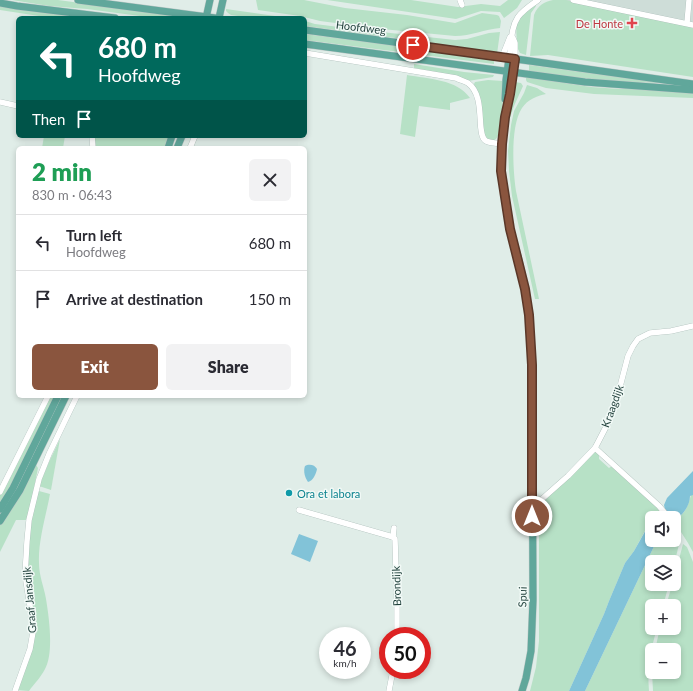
<!DOCTYPE html>
<html lang="en">
<head>
<meta charset="utf-8">
<style>
	body { margin:0; font-family:Lato,sans-serif; background:#f2f2f3; color:#2b2b33; height:100vh; display:flex; flex-direction:column; font-size:15px; white-space:nowrap }
	* { box-sizing:border-box; margin:0 }
	p { font-size:13px; color:#7c7c81 }
	.icon { flex:none; width:22px; height:22px; fill:none; stroke:currentColor; stroke-width:2; stroke-linecap:round; stroke-linejoin:round }
	.map { position:relative; flex:1; overflow:hidden }
	.side { position:absolute; left:16px; top:146px; width:291px; height:252px; display:flex; flex-direction:column; background:#fff; border-radius:6px; box-shadow:0 2px 6px #0003 }
	.side>* { flex:none }
	.top-card { position:absolute; left:16px; top:16px; width:291px; height:122px; border-radius:6px; box-shadow:0 2px 6px #0003; background:#00695c; color:#fff; overflow:hidden }
	.fabs { position:absolute; left:645px; top:511px; display:grid; gap:8px }
	.fabs a { display:grid; place-items:center; width:36px; height:36px; border-radius:6px; background:#fff; box-shadow:0 2px 6px #0003; font-size:20px }
	.speed { position:absolute; left:319px; top:627px; display:flex; gap:8px; font-size:20px; font-weight:700; text-align:center }
	.speed>* { display:grid; place-content:center; width:52px; height:52px; border-radius:50%; background:#fff; box-shadow:0 2px 6px #0003; line-height:1 }
	.speed small { font-size:10px; font-weight:400 }
	.speed .limit { border:6px solid #d22; background:#fff; color:#111 }
	.pin { position:absolute; display:grid; place-items:center; width:34px; height:34px; color:#fff; margin:-17px; border:2px solid #fff; border-radius:50%; box-shadow:0 1px 4px #0007 }
	.me { position:absolute; width:44px; margin:-22px; rotate:0deg; stroke-linejoin:round; filter:drop-shadow(0 0 3px #0008) }
	.turn { display:flex; align-items:center; gap:14px; height:84px; padding:0 16px; font-size:18px }
	.turn .icon { width:52px; height:52px; stroke-width:2.5 }
	.turn b { display:block; font-size:28px; line-height:34px }
	.then { display:flex; align-items:center; height:38px; padding:0 16px; background:#0003; gap:8px; font-size:15px }
	.round { display:grid; place-items:center; flex:none; width:42px; height:42px; border-radius:6px; background:#f2f2f3 }
	.head { display:flex; align-items:center; justify-content:space-between; height:68px; padding:0 16px }
	h1 { font-size:24px; font-weight:800; line-height:30px; color:#1e9e55 }
	.cta { display:flex; gap:8px; margin-top:auto; padding:8px 16px }
	.cta a { flex:1; height:46px; border-radius:6px; background:#8a553e; color:#fff; font-size:16px; font-weight:800; line-height:46px; text-align:center }
	.cta a+a { background:#f2f2f3; color:#2b2b33 }
	ul { padding:0; list-style:none }
	li { display:flex; align-items:center; gap:12px; height:56px; padding:0 16px; border-top:1px solid #e1e1e2 }
	li div { flex:1 }
	li b { display:block; font-size:15px }
	li em { font-style:normal }
	.map>svg:first-child { display:block }
</style>
</head>
<body>
<div class="map">
<svg width="693" height="691" viewBox="0 0 693 691">
	<rect width="100%" height="100%" fill="#e0ede8"/>
	<!-- built -->
	<path fill="#ceddd8" d="M560 0H693V46Z"/>
	<!-- green -->
	<g fill="#b7e1c6">
		<path d="M12 0H58L193 18H155L87 9 49 6Z"/>
		<path d="M256 0H304L345 8 407 15 455 23 482 13 497 15 499 16 501 21 500 28C485 29 471 36 455 36L382 29 320 21 300 16 258 10Z"/>
		<path d="M327 0H411L458 7 481 4 500 6 508 0H522L517 8 504 18 500 12 481 11 456 19Z"/>
		<path d="M553 0H566L693 27V77L548 55 530 56 534 15C538 5 544 2 553 0Z"/>
		<path d="M535 3 536 6 531 13 526 55 520 53 517 47 516 23 518 20Z"/>
		<path d="M0 4 89 18H52L0 10Z"/>
		<path d="M226 9 289 18H252L231 15 228 13 226 11Z"/>
		<path d="M305 21 315 24 363 30 455 40 467 39 489 33 500 32 497 54 450 47 433 43 305 26Z"/>
		<path d="M305 34 368 42 491 59 494 60V64L305 40Z"/>
		<path d="M414 64 464 72 494 75 493 77 468 81 453 75 414 68Z"/>
		<path d="M529 65 656 82 658 83 603 81 529 71Z"/>
		<path d="M407 75C428 79 457 79 470 98L450 103V110L419 106 415 137 400 134Z"/>
		<path d="M526 77 591 87 620 89H651L693 91V98L594 94 546 88 527 82 526 80Z"/>
		<path d="M488 80 503 81 504 93 499 132C497 142 492 142 485 137L474 84 475 82Z"/>
		<path d="M515 82 521 83 523 86 514 106 508 124 513 89Z"/>
		<path d="M527 85 537 88 546 94C537 96 528 99 522 108 510 126 513 170 516 191L539 299H535L512 196 509 171 508 151 511 125 514 111 524 93Z"/>
		<path d="M44 136H65L63 148H42Z"/>
		<path d="M94 136H168L164 148H95Z"/>
		<path d="M50 396H55L9 490 0 504V486L4 488Z"/>
		<path d="M60 439 51 490 39 486 49 462Z"/>
		<path d="M595 451 599 454V459L609 468 612 466 657 507 662 513 654 516 652 518 634 551 625 563 609 601 604 614 569 691H530L536 667 539 641V506Z"/>
		<path d="M36 465 38 468 33 493 28 520H16L0 552V525Z"/>
		<path d="M39 491 50 494C46 516 38 541 39 563 39 576 44 587 46 599 49 617 54 653 45 669 41 677 34 684 29 691L17 690 30 656 34 612 27 567 29 535 36 496Z"/>
		<path d="M691 495H693V552L688 543 674 521V518H672L670 515 679 517C686 512 689 503 691 495Z"/>
		<path d="M674 528 680 536V540L674 565V562H652V584H669L663 606H652V628H657C651 649 647 669 649 691H585L657 540H674Z"/>
		<path d="M683 544 687 547 693 562V691H653L652 672H674V650H655L660 628H674V606H666L672 585 674 584V579Z"/>
	</g>
	<!-- water -->
	<g fill="#82c3d8">
		<path d="M307 465C311 464 315 465 317 469 316 474 313 481 308 482 305 478 303 471 305 466Z"/>
		<path d="M693 471V495L690 496C690 504 685 512 679 517L670 515 667 518H653C656 513 661 514 665 510L664 505 667 498Z"/>
		<path d="M652 519V540H657L585 691H569L604 614 609 601 625 563 634 551Z"/>
		<path d="M299 534 318 541 310 562 291 554Z"/>
	</g>
	<g fill="none" stroke-linecap="round" stroke-linejoin="round">
		<defs>
			<g id="minor">
				<path d="M460 0 462 5"/>
				<path d="M573 0 693 25"/>
				<path d="M687 23 689 0"/>
				<path d="M513 38 515 43V59"/>
				<path d="M305 53 456 78C460 80 464 81 468 83 487 97 475 135 486 141 490 143 497 143 502 144"/>
				<path d="M502 57 510 37"/>
				<path d="M509 58C512 45 510 29 518 17 523 10 531 5 538 0"/>
				<path d="M0 102 18 106"/>
				<path d="M92 136 93 148"/>
				<path d="M190 148 195 136"/>
				<path d="M595 448 659 506 669 518"/>
				<path d="M0 492 48 396"/>
				<path d="M532 502 537 501 542 499 568 476 595 448 607 425 616 402 628 356 633 346 638 339 650 333 671 331 693 326"/>
				<path d="M299 510 393 537 395 539 397 603V636"/>
				<path d="M393 537 394 528"/>
				<path d="M15 691 30 649 33 632 31 612 25 575 27 541 29 520 39 479 49 454 77 396"/>
				<path d="M389 691 393 670"/>
			</g>
			<g id="major">
				<path d="M78 0 215 18"/>
				<path d="M0 3 17 6 115 18"/>
				<path d="M206 18 210 0"/>
				<path d="M219 18 223 0"/>
				<path d="M305 30 445 49 693 84"/>
				<path d="M305 44 585 82 693 90"/>
				<path d="M515 59 505 117 502 144 501 171 510 229 518 257 525 289 529 315 532 365 533 600 531 651 526 678 522 691"/>
				<path d="M505 99 506 80 509 58"/>
				<path d="M168 148 172 136"/>
				<path d="M177 148 182 136"/>
				<path d="M0 509 13 488 58 396"/>
				<path d="M0 521 20 490 66 396"/>
			</g>
		</defs>
		<!-- minor casing -->
		<use href="#minor" stroke="#a2b5b0" stroke-width="6"/>
		<!-- major casing -->
		<use href="#major" stroke="#c0c9c8" stroke-width="8"/>
		<!-- minor -->
		<use href="#minor" stroke="#fff" stroke-width="5.5"/>
		<!-- major -->
		<use href="#major" stroke="#60a79b" stroke-width="7"/>
	</g>
	<g fill="none" stroke-linecap="round" stroke-linejoin="round">
		<defs>
			<path id="route" d="M413 45 515 59 510 94 505 117 502 144 501 171 510 229 525 289 529 315 532 365V516"/>
		</defs>
		<!-- route casing -->
		<use href="#route" stroke="#5a3728" stroke-width="10"/>
		<!-- route -->
		<use href="#route" stroke="#8a553e" stroke-width="7"/>
	</g>
	<!-- markers -->
	<path fill="#e0444e" stroke="#f1f9f6" stroke-width="1.5" d="M630 17h4v4h4v4h-4v4h-4v-4h-4v-4h4z"/>
	<circle fill="#0f9aa8" stroke="#f1f9f6" stroke-width="1.5" cx="289" cy="493" r="4"/>
	<g text-anchor="middle" dominant-baseline="central" stroke-width="3" stroke-linejoin="round" paint-order="stroke">
		<!-- health labels -->
		<g font-size="11" fill="#be3a42" stroke="#f1f9f6" text-anchor="end">
			<text x="623" y="23">De Honte</text>
		</g>
		<!-- street labels -->
		<g font-size="11" fill="#1f3f3a" stroke="#f1f9f6">
			<text transform="translate(361 27) rotate(7)">Hoofdweg</text>
			<text transform="translate(612 406) rotate(-70)">Kraagdijk</text>
			<text transform="translate(396 586) rotate(-92)">Brondijk</text>
			<text transform="translate(522 597) rotate(-89)">Spui</text>
			<text transform="translate(29 600) rotate(-95)">Graaf Jansdijk</text>
		</g>
		<!-- culture labels -->
		<g font-size="11" fill="#0d838f" stroke="#f1f9f6" text-anchor="start">
			<text x="297" y="493">Ora et labora</text>
		</g>
	</g>
</svg>
<div class="fabs">
<a><svg class="icon" aria-label="sound" viewBox="0 0 24 24"><path d="M4 9h4l5-4v14l-5-4H4zM17 9q2 3 0 6"/></svg></a>
<a><svg class="icon" aria-label="layers" viewBox="0 0 24 24"><path d="M12 4l9 5-9 5-9-5zM3 14l9 5 9-5"/></svg></a>
<a>+</a>
<a>−</a>
</div>
<div class="speed"><div>46<small>km/h</small></div><div class="limit">50</div></div>
<div class="pin" style="left:413px;top:45px;background:#d93025"><svg class="icon" aria-label="arrive" viewBox="0 0 24 24"><path d="M6 21V4h12l-3 4 3 4H6"/></svg></div>
<svg class="me" style="left:532px;top:516px" viewBox="-20 -20 40 40"><circle r="17" fill="#8a553e" stroke="#fff" stroke-width="3"/><path d="M0-11L8 9 0 5-8 9z" fill="#fff"/></svg>
<div class="top-card">
<div class="turn"><svg class="icon" aria-label="left" viewBox="0 0 24 24"><path d="M17 20v-9H6M10 6l-5 5 5 5"/></svg><div><b>680 m</b>Hoofdweg</div></div>
<div class="then">Then<svg class="icon" aria-label="arrive" viewBox="0 0 24 24"><path d="M6 21V4h12l-3 4 3 4H6"/></svg></div>
</div>
<section class="side">
<div class="head"><div><h1>2 min</h1><p>830 m · 06:43</p></div><a class="round"><svg class="icon" aria-label="close" viewBox="0 0 24 24"><path d="M6 6l12 12M18 6L6 18"/></svg></a></div>
<ul>
<li><svg class="icon" aria-label="left" viewBox="0 0 24 24"><path d="M17 20v-9H6M10 6l-5 5 5 5"/></svg><div><b>Turn left</b><p>Hoofdweg</p></div><em>680 m</em></li>
<li><svg class="icon" aria-label="arrive" viewBox="0 0 24 24"><path d="M6 21V4h12l-3 4 3 4H6"/></svg><div><b>Arrive at destination</b></div><em>150 m</em></li>
</ul>
<div class="cta"><a>Exit</a><a>Share</a></div>
</section>
</div>
</body>
</html>
